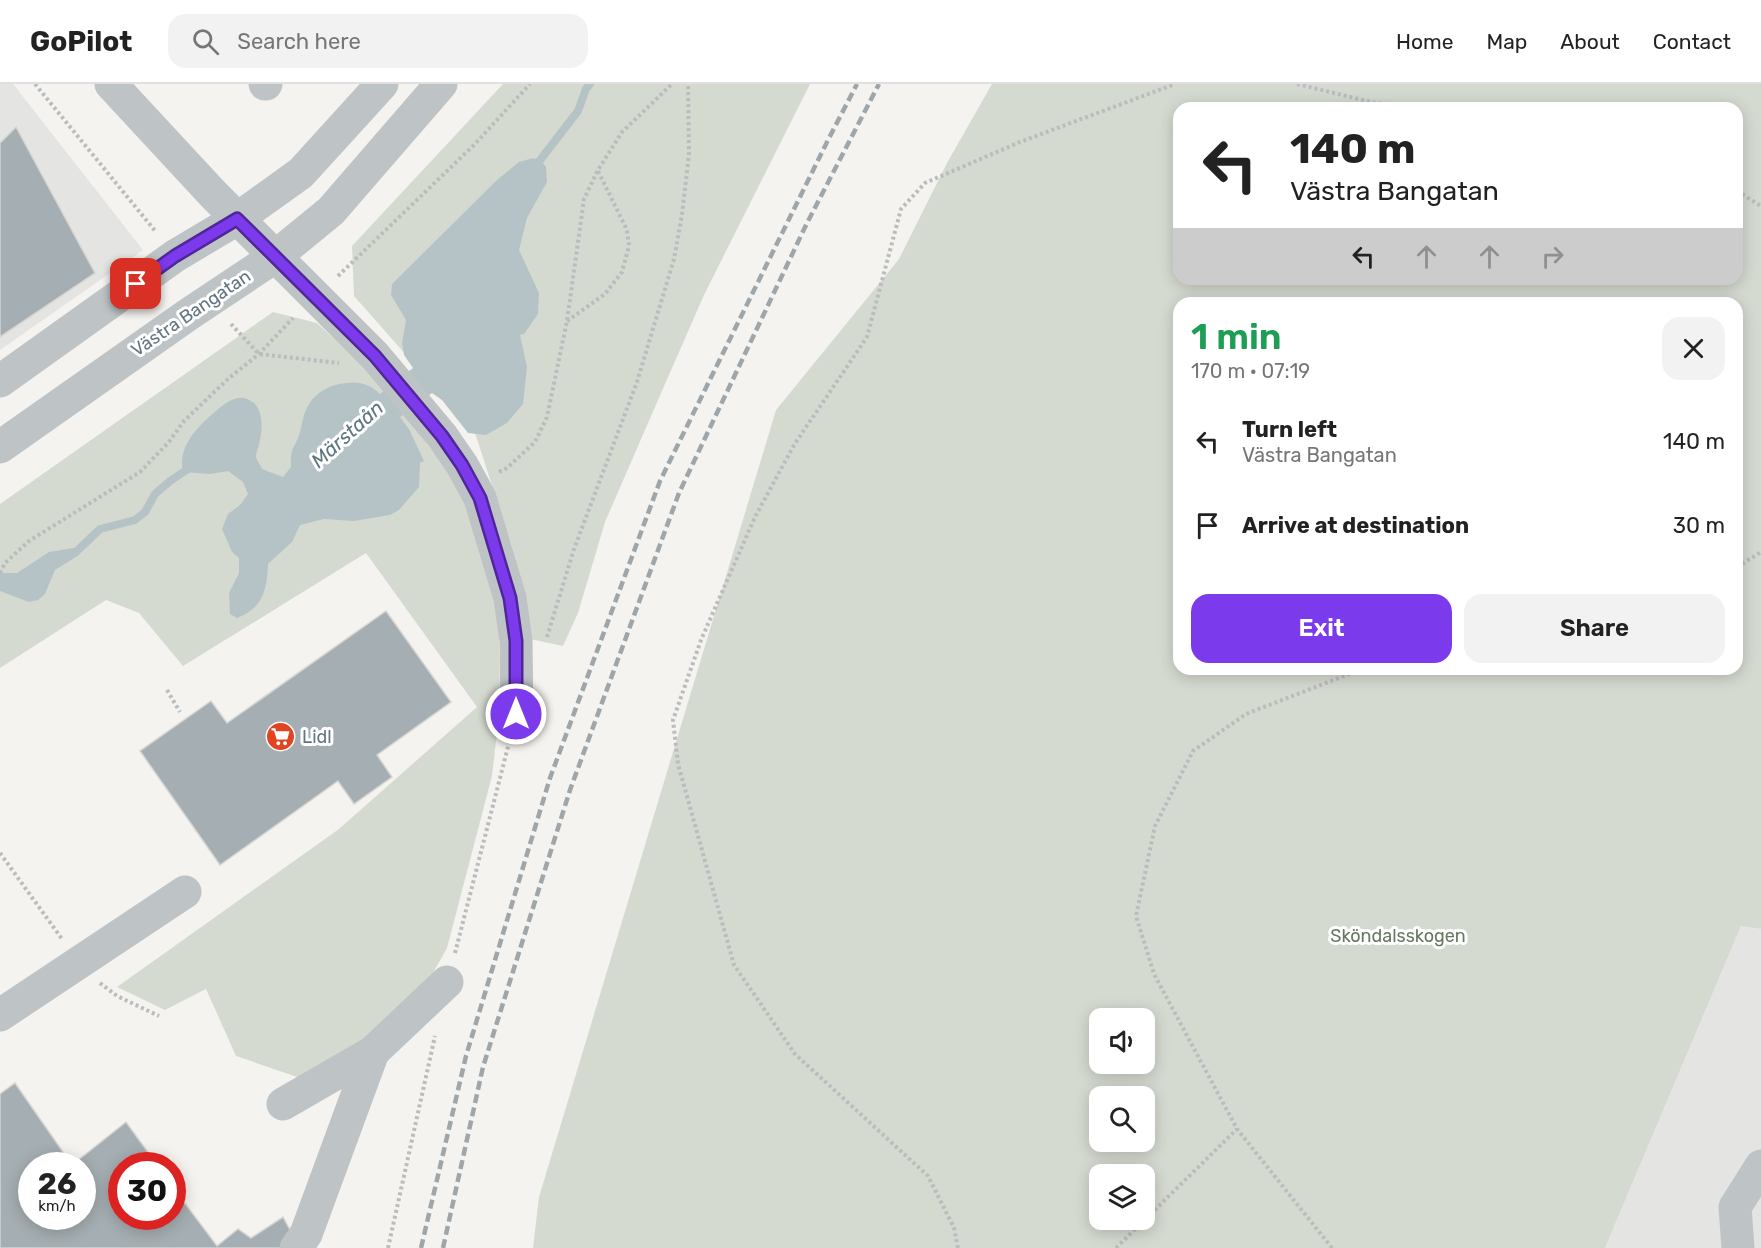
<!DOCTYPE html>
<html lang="en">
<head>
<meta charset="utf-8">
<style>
	body { margin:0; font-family:Rubik,sans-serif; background:#f2f2f2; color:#222; height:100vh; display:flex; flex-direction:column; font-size:22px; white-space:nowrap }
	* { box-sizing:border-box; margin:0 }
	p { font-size:20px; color:#767676 }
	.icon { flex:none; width:33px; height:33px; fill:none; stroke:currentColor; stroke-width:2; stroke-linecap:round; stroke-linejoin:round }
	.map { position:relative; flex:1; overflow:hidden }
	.sheet { position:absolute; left:1173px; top:213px; width:570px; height:378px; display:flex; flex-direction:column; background:#fff; border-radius:18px; box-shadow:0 3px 15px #0003 }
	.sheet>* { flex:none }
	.guide { position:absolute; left:1173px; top:18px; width:570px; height:183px; border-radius:18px; box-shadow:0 3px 15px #0003; background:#fff; color:#222; overflow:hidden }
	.buttons { position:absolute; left:1089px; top:924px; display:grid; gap:12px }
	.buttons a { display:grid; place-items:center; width:66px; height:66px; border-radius:12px; background:#fff; box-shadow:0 3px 15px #0003; font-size:30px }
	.speed { position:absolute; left:18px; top:1068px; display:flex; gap:12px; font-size:30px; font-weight:700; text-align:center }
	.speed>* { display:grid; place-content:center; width:78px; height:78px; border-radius:50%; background:#fff; box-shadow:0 3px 15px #0003; line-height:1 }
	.speed small { font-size:15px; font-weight:400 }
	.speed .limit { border:9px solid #d22; background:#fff; color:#111 }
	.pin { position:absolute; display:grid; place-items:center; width:51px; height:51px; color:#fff; margin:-26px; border-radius:12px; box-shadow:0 3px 9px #0006 }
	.me { position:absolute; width:66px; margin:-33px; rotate:0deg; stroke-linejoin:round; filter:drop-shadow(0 0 4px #0008) }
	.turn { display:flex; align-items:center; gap:21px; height:126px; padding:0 18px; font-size:27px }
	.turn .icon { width:78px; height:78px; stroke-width:2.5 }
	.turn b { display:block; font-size:42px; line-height:51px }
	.lanes { display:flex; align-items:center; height:57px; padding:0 18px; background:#0003; justify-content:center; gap:30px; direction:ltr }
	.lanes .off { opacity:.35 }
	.round { display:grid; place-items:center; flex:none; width:63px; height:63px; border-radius:18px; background:#f2f2f2 }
	.summary { display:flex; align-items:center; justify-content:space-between; height:102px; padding:0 18px }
	h1 { font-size:36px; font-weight:600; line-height:45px; color:#1e9e55 }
	.cta { display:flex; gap:12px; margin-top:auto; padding:12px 18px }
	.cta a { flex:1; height:69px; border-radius:18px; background:#7c3aed; color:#fff; font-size:24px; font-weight:600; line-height:69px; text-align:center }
	.cta a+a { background:#f2f2f2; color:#222 }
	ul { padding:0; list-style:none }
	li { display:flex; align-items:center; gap:18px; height:84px; padding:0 18px }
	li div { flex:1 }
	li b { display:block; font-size:22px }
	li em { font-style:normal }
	header { display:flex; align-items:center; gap:36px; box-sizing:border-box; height:84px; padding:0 30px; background:#fff; border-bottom:2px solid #e0e0e0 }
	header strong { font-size:28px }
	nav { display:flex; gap:33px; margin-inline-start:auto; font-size:21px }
	.search { width:420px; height:54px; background:#f2f2f2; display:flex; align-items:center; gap:15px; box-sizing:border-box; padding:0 21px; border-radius:18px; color:#767676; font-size:22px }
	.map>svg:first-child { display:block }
</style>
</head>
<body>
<header>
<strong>GoPilot</strong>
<div class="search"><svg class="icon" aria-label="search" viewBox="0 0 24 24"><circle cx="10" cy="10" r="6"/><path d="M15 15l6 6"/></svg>Search here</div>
<nav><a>Home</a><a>Map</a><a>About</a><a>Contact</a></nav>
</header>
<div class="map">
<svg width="1761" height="1164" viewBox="0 0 1761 1164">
	<rect width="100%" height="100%" fill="#f4f3ef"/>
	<!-- built -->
	<g fill="#e4e5e3">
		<path d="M0 0H13L143 166 0 266Z"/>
		<path d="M1741 842 1761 845V1164H1605Z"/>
	</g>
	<!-- green -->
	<g fill="#d5dad0" fill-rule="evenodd">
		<path d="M503 0H810L704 211 665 300 605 438 578 529 563 562 530 555 512 463 475 349 354 212 352 162Z"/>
		<path d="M992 0H1761V845L1741 842 1605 1164H533L539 1113 776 326 899 175 947 79ZM1179 24H1737V195H1179ZM1179 219H1737V585H1179ZM1100 934H1144V980H1100ZM1100 1012H1144V1058H1100ZM1100 1090H1144V1136H1100Z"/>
		<path d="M273 228 317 239 377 294 463 407 499 526 500 622 492 692 447 864 420 912 353 976 303 995 236 972 206 905 165 926 117 903 339 745 477 623 366 469 183 582 139 529 106 516 0 584V420Z"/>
	</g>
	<!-- water -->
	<g fill="#b6c3c6">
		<path d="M533 74 541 76 546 83 547 98 527 134 519 166 539 209 538 230 524 250 520 251 527 283 523 320 507 339 486 351 468 349 442 316 432 309 400 333 409 345 424 377 420 379 419 403 399 426 390 431 354 437 324 435 300 441 292 458 268 480C267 506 263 524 237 534L230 530 229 509 239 489V474L232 468 222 445 228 430 240 421 248 410 243 398 228 387 210 390 183 388C178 364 194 347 210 332 222 322 238 305 254 319 265 330 262 351 258 364 257 367 256 370 256 373 257 377 261 382 262 385L283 393 291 383C290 362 295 365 300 348 302 341 303 332 306 326 313 309 330 300 347 299 360 297 371 301 380 310L413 284 404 271 402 259 406 236 391 211 392 200 497 96 519 78Z"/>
		<path d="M73 464 79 471 55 486 45 510 38 516 29 518 0 507V489H17L49 468Z"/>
	</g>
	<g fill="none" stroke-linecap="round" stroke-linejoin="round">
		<!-- stream -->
		<g stroke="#b6c3c6" stroke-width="8">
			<path d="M534 84 578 27 586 5 590 0"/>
			<path d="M68 471 77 467 100 445 135 436 145 428 155 410 170 397 191 383"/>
		</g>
	</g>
	<!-- building -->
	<g fill="#a5aeb2" stroke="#d5d5d2" stroke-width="1.5" fill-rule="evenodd">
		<path d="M16 43 95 189 0 253V59Z"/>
		<path d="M386 527 451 618 377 671 392 693 354 720 338 697 220 781 140 667 211 617 227 639Z"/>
		<path d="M15 999 72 1081 126 1038 158 1082H122V1132H172V1102L217 1162 238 1145 251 1154 283 1133 296 1157 286 1164H0V1010ZM32 1082H82V1132H32Z"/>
	</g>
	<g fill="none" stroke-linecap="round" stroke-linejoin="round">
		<!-- path -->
		<g stroke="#babcbe" stroke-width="4" stroke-dasharray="3 3" stroke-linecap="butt">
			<path d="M35 0 156 148"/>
			<path d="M1297 0 1375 19 1446 24"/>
			<path d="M1737 107 1761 122"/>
			<path d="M338 192 474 61 530 0"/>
			<path d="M567 237 605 210 622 188 629 162 627 146 598 87"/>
			<path d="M231 240 259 270 339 279"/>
			<path d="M499 388 507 384 535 358 547 333 567 237 584 115 598 86 622 48 672 0"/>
			<path d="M1737 483 1761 468"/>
			<path d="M0 489 5 479 29 457 140 388 168 359 184 337 228 295 259 270 293 234"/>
			<path d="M547 553 574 465 637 298 674 175 682 131 689 70 688 0"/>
			<path d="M167 606 180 628"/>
			<path d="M0 769 62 855"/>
			<path d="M455 869 509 659"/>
			<path d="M100 899 117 912 159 932"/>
			<path d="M388 1164 435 952"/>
			<path d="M958 1164 954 1144 928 1092 795 970 734 881 678 680 673 636 701 556 755 433 794 361 867 253 901 125 925 99 1020 58 1175 0"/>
			<path d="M1116 1164 1237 1045"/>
			<path d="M1332 1164 1237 1045 1154 890 1136 832 1155 742 1193 667 1246 630 1362 585"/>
		</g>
		<!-- minor -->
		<g stroke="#bec3c5" stroke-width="33">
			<path d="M111 0 213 110 375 272 442 352 462 381 480 414 510 514 516 557 517 630"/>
			<path d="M265 0H266"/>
			<path d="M0 297 175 172 237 135 301 89 382 0"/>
			<path d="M0 363 189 230 276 172 331 127 441 0"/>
			<path d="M0 931 185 808"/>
			<path d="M283 1020 373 968 447 898"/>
			<path d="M296 1164 306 1150 373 968"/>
			<path d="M1738 1164 1735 1123 1761 1082"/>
		</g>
		<!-- rail -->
		<g stroke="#9fa6aa" stroke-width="4.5" stroke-dasharray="9 4.5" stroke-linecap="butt">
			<path d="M421 1164 466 972 550 694 660 397 828 56 857 0"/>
			<path d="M443 1164 483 983 570 706 679 409 807 139 879 0"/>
		</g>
	</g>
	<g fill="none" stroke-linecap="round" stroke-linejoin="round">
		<defs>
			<path id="route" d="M136 200 175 172 237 135 375 272 442 352 462 381 480 414 510 514 516 557V630"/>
		</defs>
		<!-- route casing -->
		<use href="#route" stroke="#51269a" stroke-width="15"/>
		<!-- route -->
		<use href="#route" stroke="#7c3aed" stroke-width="10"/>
	</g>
	<!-- icons -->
	<defs>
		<symbol id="supermarket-disc" viewBox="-11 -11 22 22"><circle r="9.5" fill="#e24421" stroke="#fff"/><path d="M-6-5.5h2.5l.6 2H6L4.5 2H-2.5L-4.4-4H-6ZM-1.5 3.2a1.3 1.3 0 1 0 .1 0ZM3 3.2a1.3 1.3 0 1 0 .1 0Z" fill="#fff"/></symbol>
	</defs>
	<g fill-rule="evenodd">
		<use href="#supermarket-disc" x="264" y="636" width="33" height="33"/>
	</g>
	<g text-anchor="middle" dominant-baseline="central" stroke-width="6" stroke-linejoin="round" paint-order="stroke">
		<!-- street labels -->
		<g font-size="18" fill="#627580" stroke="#fff">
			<text transform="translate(191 229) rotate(-34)">Västra Bangatan</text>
		</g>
		<!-- poi labels -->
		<g font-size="18" fill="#627580" stroke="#fff" text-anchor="start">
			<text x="302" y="653">Lidl</text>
		</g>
		<!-- park labels -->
		<g font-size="18" fill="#677861" stroke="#fff">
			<text x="1398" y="852">Sköndalsskogen</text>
		</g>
		<!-- water labels -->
		<g font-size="20" font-style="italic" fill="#5e777f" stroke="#fff">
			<text transform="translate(347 350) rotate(-42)">Märstaån</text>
		</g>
	</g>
</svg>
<div class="buttons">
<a><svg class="icon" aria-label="sound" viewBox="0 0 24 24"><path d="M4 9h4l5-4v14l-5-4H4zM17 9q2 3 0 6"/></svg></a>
<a><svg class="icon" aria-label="search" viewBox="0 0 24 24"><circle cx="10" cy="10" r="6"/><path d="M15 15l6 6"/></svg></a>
<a><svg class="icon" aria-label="layers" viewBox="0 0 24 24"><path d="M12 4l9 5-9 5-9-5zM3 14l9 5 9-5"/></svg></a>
</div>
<div class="speed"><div>26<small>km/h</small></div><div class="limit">30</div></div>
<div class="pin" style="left:136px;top:200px;background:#d93025"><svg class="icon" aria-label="arrive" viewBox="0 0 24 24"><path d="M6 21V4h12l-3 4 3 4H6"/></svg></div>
<svg class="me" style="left:516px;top:630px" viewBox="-20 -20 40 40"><circle r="17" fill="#7c3aed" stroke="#fff" stroke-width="3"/><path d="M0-11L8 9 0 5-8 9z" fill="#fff"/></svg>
<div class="guide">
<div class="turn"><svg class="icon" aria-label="left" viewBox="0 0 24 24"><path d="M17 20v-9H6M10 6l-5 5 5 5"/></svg><div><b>140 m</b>Västra Bangatan</div></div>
<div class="lanes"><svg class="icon" aria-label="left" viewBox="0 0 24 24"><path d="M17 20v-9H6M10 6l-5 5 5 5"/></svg><svg class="icon off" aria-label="ahead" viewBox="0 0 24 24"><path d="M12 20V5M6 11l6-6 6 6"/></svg><svg class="icon off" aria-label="ahead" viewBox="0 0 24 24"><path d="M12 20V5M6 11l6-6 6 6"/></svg><svg class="icon off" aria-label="right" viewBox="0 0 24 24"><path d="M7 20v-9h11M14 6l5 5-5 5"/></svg></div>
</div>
<section class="sheet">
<div class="summary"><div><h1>1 min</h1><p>170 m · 07:19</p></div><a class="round"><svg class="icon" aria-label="close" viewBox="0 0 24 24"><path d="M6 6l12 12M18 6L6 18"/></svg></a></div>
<ul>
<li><svg class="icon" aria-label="left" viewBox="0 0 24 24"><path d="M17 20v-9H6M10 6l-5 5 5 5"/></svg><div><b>Turn left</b><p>Västra Bangatan</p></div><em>140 m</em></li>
<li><svg class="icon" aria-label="arrive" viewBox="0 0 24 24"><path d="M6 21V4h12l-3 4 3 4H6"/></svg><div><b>Arrive at destination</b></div><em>30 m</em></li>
</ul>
<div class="cta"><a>Exit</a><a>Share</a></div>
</section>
</div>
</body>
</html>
